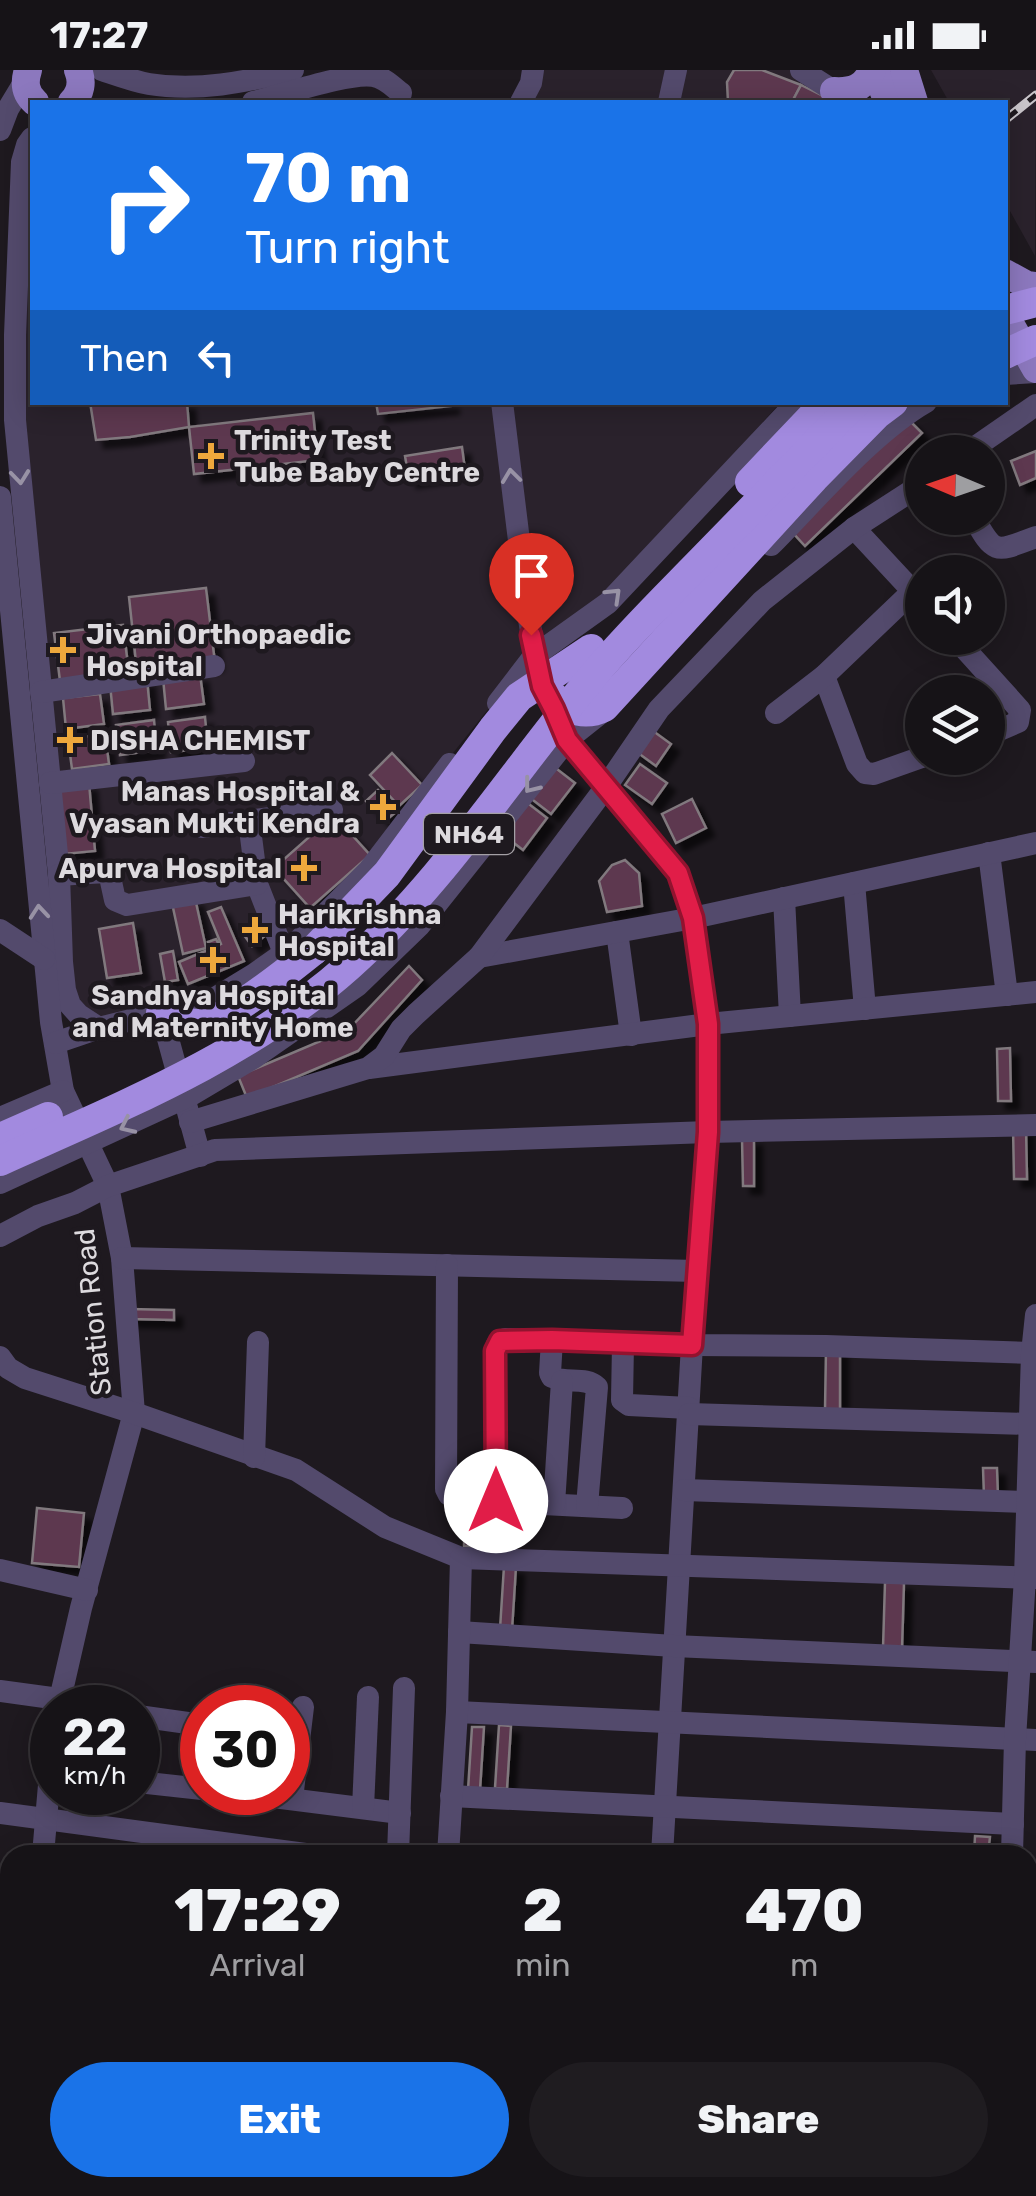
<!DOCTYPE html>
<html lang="en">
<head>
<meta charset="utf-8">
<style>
	body { margin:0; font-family:Rubik,sans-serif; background:#1f1c20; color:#f1f3f6; height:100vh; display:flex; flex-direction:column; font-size:38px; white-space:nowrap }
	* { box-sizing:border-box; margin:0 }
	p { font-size:32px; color:#9e9ea1 }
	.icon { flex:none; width:55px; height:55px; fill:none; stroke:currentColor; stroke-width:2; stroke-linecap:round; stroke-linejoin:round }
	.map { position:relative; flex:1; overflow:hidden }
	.panel { position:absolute; left:0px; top:1775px; width:1038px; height:352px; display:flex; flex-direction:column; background:#161317; border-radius:30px 30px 0 0; box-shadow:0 5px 25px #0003,0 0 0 2px #353236 }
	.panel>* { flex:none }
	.banner { position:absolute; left:30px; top:30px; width:978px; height:305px; border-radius:0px; box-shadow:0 5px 25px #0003,0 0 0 2px #353236; background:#1a73e8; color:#fff; overflow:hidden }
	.needle { width:65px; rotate:272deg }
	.controls { position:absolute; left:905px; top:365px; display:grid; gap:20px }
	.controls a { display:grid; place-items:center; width:100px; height:100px; border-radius:50%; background:#161317; box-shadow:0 5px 25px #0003,0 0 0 2px #353236; font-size:50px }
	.speed { position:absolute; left:30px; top:1615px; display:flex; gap:20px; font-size:50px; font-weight:700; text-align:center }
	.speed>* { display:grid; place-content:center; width:130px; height:130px; border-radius:50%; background:#161317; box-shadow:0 5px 25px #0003,0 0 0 2px #353236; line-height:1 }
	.speed small { font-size:25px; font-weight:400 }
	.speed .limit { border:15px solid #d22; background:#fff; color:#111 }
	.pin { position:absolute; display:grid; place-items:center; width:85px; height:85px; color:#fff; margin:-102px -42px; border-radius:50% 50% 50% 0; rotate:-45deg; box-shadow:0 0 10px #0007 }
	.pin .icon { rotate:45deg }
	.me { position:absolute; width:110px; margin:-55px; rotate:0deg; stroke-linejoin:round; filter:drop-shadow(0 0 8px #0008) }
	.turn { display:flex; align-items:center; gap:35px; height:210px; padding:0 50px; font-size:45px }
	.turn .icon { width:130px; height:130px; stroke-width:2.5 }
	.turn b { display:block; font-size:70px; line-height:85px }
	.then { display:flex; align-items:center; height:95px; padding:0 50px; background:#0003; gap:20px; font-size:38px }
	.eta { display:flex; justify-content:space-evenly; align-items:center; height:170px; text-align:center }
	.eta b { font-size:60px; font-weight:800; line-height:70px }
	.primary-button { display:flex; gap:20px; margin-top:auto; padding:20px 50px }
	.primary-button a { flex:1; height:115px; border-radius:60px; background:#1a73e8; color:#fff; font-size:40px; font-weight:800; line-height:115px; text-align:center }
	.primary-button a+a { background:#1f1c20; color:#f1f3f6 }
	.status { display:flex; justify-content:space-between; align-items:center; height:70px; padding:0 50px; background:#161317; direction:ltr }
	.status svg { height:28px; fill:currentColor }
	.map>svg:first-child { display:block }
</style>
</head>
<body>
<div class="status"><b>17:27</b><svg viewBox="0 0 49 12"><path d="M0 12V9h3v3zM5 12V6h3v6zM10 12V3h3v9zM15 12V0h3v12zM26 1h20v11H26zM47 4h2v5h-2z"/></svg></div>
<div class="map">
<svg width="1036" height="2126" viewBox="0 0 1036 2126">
	<defs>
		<filter id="shadow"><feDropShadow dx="8" dy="8" stdDeviation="2.5" flood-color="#0009"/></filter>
	</defs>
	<rect width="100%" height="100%" fill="#1e191f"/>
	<!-- built -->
	<g fill="#2a222c">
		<path d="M539 0H792L840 32H526Z"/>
		<path d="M931 0H1036L1035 186 1005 132V32H949Z"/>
		<path d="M32 75V332L780 333 604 529 539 576 412 734 288 875 210 925 97 952 73 936 17 344Z"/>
	</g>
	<!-- building -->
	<g fill="#5d374f" stroke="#81797e" stroke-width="2.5" filter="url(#shadow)">
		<path d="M734 0H762L801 15 792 32H728L727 12Z"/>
		<path d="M801 15 821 25 830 32H792Z"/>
		<path d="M90 332H187L189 357 130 367 96 370Z"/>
		<path d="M376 332H451V336L378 344Z"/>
		<path d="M313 343 318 390 194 404 189 357Z"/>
		<path d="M908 349 922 363 805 476 792 462Z"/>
		<path d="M462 377 465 400 409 410 405 386Z"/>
		<path d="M1036 381V408L1020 415 1011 391Z"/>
		<path d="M206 518 215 593 137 602 129 527Z"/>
		<path d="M123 555 129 603 60 611 54 563Z"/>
		<path d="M200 604 204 634 166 639 163 608Z"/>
		<path d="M147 609 150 640 113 644 110 614Z"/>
		<path d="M100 624 104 654 66 659 63 628Z"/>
		<path d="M205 647 208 678 171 682 168 652Z"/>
		<path d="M154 650 157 680 120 685 116 655Z"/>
		<path d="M649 658 671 674 656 696 634 680Z"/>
		<path d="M105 664 109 694 72 699 68 669Z"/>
		<path d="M392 683 422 715 399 736 370 705Z"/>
		<path d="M640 694 667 713 652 734 625 715Z"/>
		<path d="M553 696 575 713 551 744 529 727Z"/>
		<path d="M89 713 95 781 64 784 57 717Z"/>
		<path d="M378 720 397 741 385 751 366 731Z"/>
		<path d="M692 729 706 758 676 773 662 744Z"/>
		<path d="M525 731 547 748 523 780 501 763Z"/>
		<path d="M334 745 370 785 310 838 274 798Z"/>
		<path d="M625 790 639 803 642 836 607 842 599 811 612 795Z"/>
		<path d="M195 828 206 878 183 884 172 833Z"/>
		<path d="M221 837 244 891 188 914 179 892 210 879 208 872 216 869 219 875 221 874 208 842Z"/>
		<path d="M259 846 271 861 252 876 241 861Z"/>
		<path d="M133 853 141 903 107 908 99 859Z"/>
		<path d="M173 881 178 910 165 912 160 884Z"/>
		<path d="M409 896 422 910 358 981 247 1028 238 1006 349 959Z"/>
		<path d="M1010 978 1011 1031H998L997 979Z"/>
		<path d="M1013 1057H1026L1027 1109H1014Z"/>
		<path d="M754 1068V1116H743L742 1069Z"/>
		<path d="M129 1239 174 1240V1250L129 1249Z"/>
		<path d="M826 1279H840V1340H825Z"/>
		<path d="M983 1398H997L998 1427H984Z"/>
		<path d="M465 1434H476L475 1477 464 1476Z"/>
		<path d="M477 1434H488L487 1477H476Z"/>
		<path d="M37 1438 84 1443 79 1497 32 1493Z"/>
		<path d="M504 1496 516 1497 512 1560 500 1559Z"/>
		<path d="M885 1512 904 1513 902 1579 883 1578Z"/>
		<path d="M499 1655 511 1656 507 1719 495 1718Z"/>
		<path d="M472 1657H484L480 1720H468Z"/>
		<path d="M975 1766 990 1767 988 1785H974Z"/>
	</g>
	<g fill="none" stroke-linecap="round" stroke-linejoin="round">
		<!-- minor -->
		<g stroke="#534a6c" stroke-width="22">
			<path d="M102 0C117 5 133 11 149 14 197 22 246 12 293 0"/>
			<path d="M801 0 834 21 847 32"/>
			<path d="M253 32C280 26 349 2 373 6 385 8 392 16 401 23"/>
			<path d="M521 32 531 13 533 0"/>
			<path d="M669 32 676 0"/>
			<path d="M0 60 8 39 25 11"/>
			<path d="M32 68 27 75 22 92 15 265V350L59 805 62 892 65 920 70 935 79 945 99 958"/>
			<path d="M1005 304 1036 302"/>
			<path d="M502 332 528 544 541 616 554 639 567 670 678 803 693 848 708 954V1062L692 1275 662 1785"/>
			<path d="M968 382 1036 335"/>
			<path d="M0 427 51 952 63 1021 108 1116 122 1188 134 1343 81 1538 58 1638"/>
			<path d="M974 448C995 486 996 482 1036 467"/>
			<path d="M854 458 920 529"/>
			<path d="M771 475C815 431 872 363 926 332"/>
			<path d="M955 568 1020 640 1018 652 988 665"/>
			<path d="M824 606 857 694 865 703 874 704 922 687"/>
			<path d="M41 622 214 596"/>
			<path d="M498 633 534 586 608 533 797 332"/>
			<path d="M776 643 824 606 913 521"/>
			<path d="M50 713 244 691"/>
			<path d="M249 751 257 814 284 883"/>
			<path d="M202 757 332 740"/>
			<path d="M989 783 1007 925"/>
			<path d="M59 805 105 802 110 807 115 830 127 835 257 814"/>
			<path d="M854 813 865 939"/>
			<path d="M784 828 790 946"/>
			<path d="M0 860 44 889"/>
			<path d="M617 862 631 965"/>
			<path d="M479 887 693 848 1036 773"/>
			<path d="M161 943 200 1086"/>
			<path d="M55 973 99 958 212 930 253 905 290 879 369 800 450 694"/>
			<path d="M369 998 708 954 1036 922"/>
			<path d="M0 1048 63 1021"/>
			<path d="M190 1052 368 998 384 986 401 959 416 944 479 887 605 718 659 639 762 531 854 458 922 414"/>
			<path d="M0 1113 191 1025 255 987 357 916 420 855 567 670 606 639"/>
			<path d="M0 1166 38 1146 75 1133 108 1116 215 1080 708 1062 1036 1055"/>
			<path d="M122 1188 698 1201"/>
			<path d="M447 1195 446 1419 449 1425 463 1430 622 1438"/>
			<path d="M552 1270 550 1303 552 1307C566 1314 586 1306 597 1317L587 1436"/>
			<path d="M623 1274 622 1330 629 1335 689 1338"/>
			<path d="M0 1287 8 1298 25 1308 134 1343 296 1400 385 1457 461 1488 1036 1508"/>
			<path d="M689 1344 1030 1354"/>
			<path d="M254 1387 258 1272"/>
			<path d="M684 1420 1027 1432"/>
			<path d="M496 1431 495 1281 497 1274 505 1269 692 1275 826 1276 1032 1283"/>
			<path d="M554 1434 562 1311"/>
			<path d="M0 1500 87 1520"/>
			<path d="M459 1562 674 1576 1036 1592"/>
			<path d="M0 1621 59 1629"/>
			<path d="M457 1642 1036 1670"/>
			<path d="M138 1646 202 1655"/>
			<path d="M138 1712 202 1719"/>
			<path d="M233 1722 400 1743"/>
			<path d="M451 1726 1013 1754"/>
			<path d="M292 1729 303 1637"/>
			<path d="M363 1738 368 1627"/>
			<path d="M0 1743 313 1785"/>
			<path d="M43 1785 52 1680"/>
			<path d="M398 1785 404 1618"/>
			<path d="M448 1785 457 1642 461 1488"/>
			<path d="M1012 1785 1015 1669 1025 1507 1032 1283 1036 1245"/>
			<path d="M1028 1843H1036"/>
			<path d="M0 1866 10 1867"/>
			<path d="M1028 1927 1036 1928"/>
			<path d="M1028 1975 1036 1953"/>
			<path d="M0 1984 10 1985"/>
			<path d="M0 2059 10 2060"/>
			<path d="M214 2118 268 2125"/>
			<path d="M377 2118 415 2121"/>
			<path d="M776 2118 832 2126"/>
			<path d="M985 2118 1011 2126"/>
			<path d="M6 2126 10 2093"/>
			<path d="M53 2126 55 2118"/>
			<path d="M510 2126V2118"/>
			<path d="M582 2126V2118"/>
			<path d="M646 2126V2118"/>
			<path d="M892 2126 895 2118"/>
		</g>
		<!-- major -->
		<g stroke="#8c78be" stroke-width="28">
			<path d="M28 0C24 12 25 23 35 32"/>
			<path d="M875 0 888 32"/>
			<path d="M904 0 914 32"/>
			<path d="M834 21C852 22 865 18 872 0"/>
			<path d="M72 32C81 23 83 12 78 0"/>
			<path d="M1005 203 1027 215 1036 216"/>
			<path d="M1005 245 1036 299"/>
		</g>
		<!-- highway -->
		<g stroke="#a28adf" stroke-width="30">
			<path d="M1005 240 1036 232"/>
			<path d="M541 616C559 633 578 650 604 637L814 408 877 344 893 332"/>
			<path d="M161 943C173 948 187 955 200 954 227 951 290 899 314 880"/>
		</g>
		<defs>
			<path id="rail" d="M1005 50 1036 25"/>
		</defs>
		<!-- rail casing -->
		<use href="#rail" stroke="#c9c5ca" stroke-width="9"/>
		<!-- rail -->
		<use href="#rail" stroke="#1e191f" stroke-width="5" stroke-dasharray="15" stroke-linecap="butt"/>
		<!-- highway-bridge -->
		<g stroke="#a28adf" stroke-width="30">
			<path d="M1005 284 1036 270"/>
			<path d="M750 412 826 332"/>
			<path d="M314 880 387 804 493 659 519 627 591 579"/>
			<path d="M0 1068 48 1047"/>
			<path d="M0 1091C122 1036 248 986 349 896 444 812 512 702 593 606 627 565 665 528 702 490 753 437 805 385 856 332"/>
		</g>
	</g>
	<!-- one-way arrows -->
	<defs><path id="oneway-chevron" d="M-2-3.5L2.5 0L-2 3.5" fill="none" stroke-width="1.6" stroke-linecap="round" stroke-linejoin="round" transform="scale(2.5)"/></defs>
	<g stroke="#9892a5">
		<use href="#oneway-chevron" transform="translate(511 406) rotate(-97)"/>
		<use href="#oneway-chevron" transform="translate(20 407) rotate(84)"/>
		<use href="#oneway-chevron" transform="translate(614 525) rotate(-44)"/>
		<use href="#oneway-chevron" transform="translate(531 716) rotate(128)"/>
		<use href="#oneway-chevron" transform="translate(39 842) rotate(-95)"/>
		<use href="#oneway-chevron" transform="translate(127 1056) rotate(155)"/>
	</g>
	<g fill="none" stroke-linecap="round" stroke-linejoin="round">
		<defs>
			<path id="route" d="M496 1431 495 1281 500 1271 552 1270 692 1275 708 1062V954L693 848 678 803 567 670 554 639 542 616 531 565"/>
		</defs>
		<!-- route casing -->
		<use href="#route" stroke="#92132f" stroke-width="25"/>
		<!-- route -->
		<use href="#route" stroke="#e11d48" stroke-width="18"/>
	</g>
	<!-- markers -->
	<g fill="#eea83c" stroke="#1e191f" stroke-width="4">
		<path d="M206 371h10v10h10v10h-10v10h-10v-10h-10v-10h10z"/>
		<path d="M58 565h10v10h10v10h-10v10h-10v-10h-10v-10h10z"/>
		<path d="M65 655h10v10h10v10h-10v10h-10v-10h-10v-10h10z"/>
		<path d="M378 722h10v10h10v10h-10v10h-10v-10h-10v-10h10z"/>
		<path d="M299 783h10v10h10v10h-10v10h-10v-10h-10v-10h10z"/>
		<path d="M250 845h10v10h10v10h-10v10h-10v-10h-10v-10h10z"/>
		<path d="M208 875h10v10h10v10h-10v10h-10v-10h-10v-10h10z"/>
	</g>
	<g text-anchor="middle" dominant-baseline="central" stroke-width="9" stroke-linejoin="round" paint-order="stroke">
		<!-- shield labels -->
		<rect fill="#1e191f" stroke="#a4a0a5" stroke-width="2.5" x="424" y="744" width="90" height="40" rx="8"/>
		<g font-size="25" font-weight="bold" fill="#dddade">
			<text x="469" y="764">NH64</text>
		</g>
		<!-- poi labels -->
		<g font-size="28" font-weight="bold" fill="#dddade" stroke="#1e191f" text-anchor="start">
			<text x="234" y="370">Trinity Test<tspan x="234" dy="32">Tube Baby Centre</tspan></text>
			<text x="86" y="564">Jivani Orthopaedic<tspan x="86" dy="32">Hospital</tspan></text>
			<text x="90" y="670">DISHA CHEMIST</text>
			<text x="360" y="721" text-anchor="end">Manas Hospital &amp;<tspan x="360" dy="32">Vyasan Mukti Kendra</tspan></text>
			<text x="282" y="798" text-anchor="end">Apurva Hospital</text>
			<text x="278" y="844">Harikrishna<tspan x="278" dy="32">Hospital</tspan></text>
			<text x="213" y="925" text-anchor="middle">Sandhya Hospital<tspan x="213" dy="32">and Maternity Home</tspan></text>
		</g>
		<!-- street labels -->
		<g font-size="28" fill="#dddade" stroke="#1e191f">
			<text transform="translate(93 1242) rotate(-96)">Station Road</text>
		</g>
	</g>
</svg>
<div class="controls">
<a><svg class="needle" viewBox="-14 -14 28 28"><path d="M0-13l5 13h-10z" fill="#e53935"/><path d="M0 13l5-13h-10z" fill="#9e9ea1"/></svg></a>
<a><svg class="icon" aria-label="sound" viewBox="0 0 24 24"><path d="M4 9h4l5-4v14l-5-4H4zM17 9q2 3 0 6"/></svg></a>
<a><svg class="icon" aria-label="layers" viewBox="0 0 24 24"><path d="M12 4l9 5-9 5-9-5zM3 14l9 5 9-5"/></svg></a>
</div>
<div class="speed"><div>22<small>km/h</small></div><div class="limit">30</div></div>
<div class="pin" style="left:531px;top:565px;background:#d93025"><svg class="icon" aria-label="arrive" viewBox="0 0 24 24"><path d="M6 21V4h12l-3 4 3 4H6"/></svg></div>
<svg class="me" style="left:496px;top:1431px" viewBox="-20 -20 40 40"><circle r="19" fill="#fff"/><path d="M0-13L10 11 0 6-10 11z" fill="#e11d48"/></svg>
<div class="banner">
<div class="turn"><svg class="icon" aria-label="right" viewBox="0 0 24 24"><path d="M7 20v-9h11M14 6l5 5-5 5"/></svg><div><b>70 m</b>Turn right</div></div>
<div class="then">Then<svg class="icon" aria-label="left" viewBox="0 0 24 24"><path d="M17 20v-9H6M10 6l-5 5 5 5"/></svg></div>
</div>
<section class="panel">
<div class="eta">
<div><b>17:29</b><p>Arrival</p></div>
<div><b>2</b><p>min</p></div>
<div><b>470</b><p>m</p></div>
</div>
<div class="primary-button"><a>Exit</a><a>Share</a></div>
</section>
</div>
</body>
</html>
